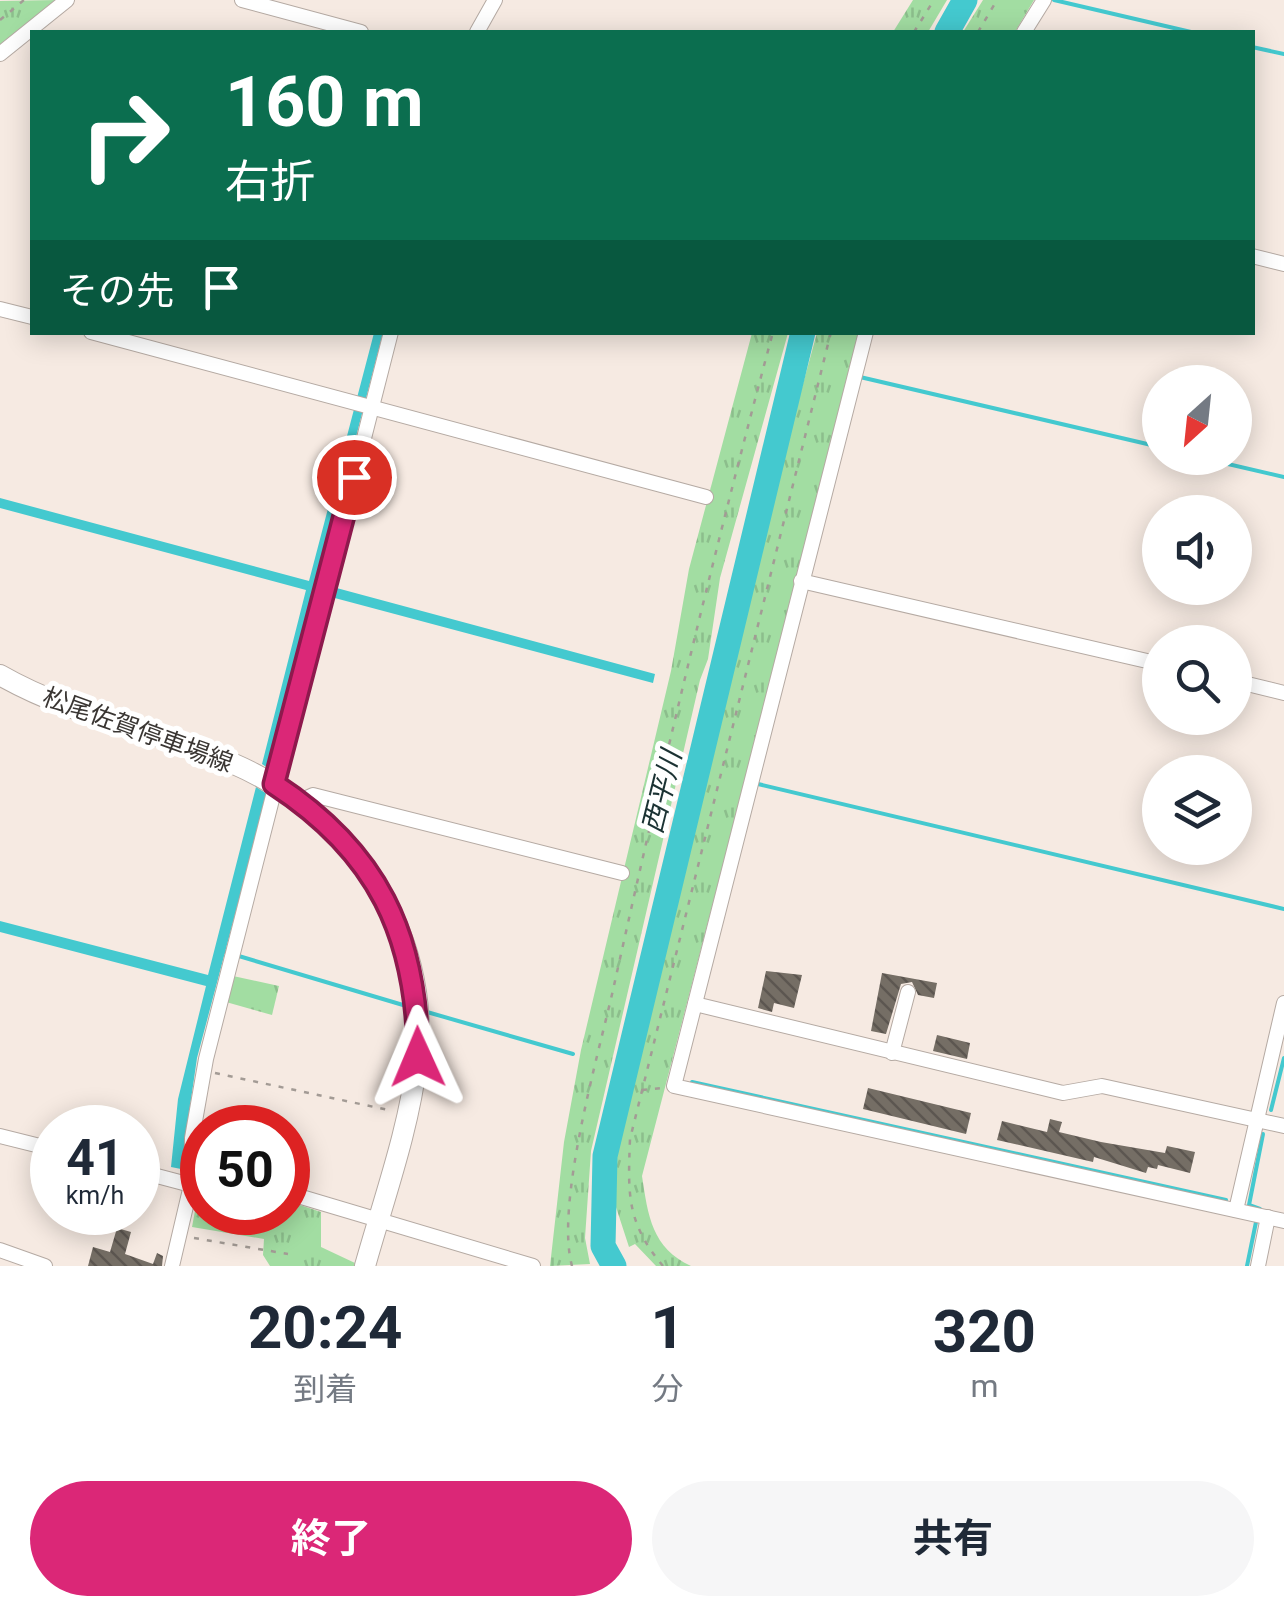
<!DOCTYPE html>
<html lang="ja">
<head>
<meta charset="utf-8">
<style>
	body { margin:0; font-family:Roboto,"Noto Sans JP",sans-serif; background:#f6f6f7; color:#1f2937; height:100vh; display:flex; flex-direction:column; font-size:38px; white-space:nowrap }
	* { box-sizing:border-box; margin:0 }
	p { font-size:32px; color:#747a83 }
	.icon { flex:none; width:55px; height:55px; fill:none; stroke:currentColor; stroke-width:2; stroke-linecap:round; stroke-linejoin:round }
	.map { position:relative; height:1266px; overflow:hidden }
	.drawer { display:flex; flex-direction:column; background:#fff; flex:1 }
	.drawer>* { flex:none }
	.banner { position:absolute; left:30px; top:30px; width:1225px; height:305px; border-radius:0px; box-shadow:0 5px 25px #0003; background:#0b6e4f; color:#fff; overflow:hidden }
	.needle { width:65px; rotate:207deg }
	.buttons { position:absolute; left:1142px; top:365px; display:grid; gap:20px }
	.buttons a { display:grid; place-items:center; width:110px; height:110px; border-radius:50%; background:#fff; box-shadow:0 5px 25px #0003; font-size:50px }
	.speed { position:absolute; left:30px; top:1105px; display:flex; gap:20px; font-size:50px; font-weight:700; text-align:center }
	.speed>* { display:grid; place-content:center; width:130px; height:130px; border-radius:50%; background:#fff; box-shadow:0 5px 25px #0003; line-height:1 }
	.speed small { font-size:25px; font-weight:400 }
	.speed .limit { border:15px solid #d22; background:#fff; color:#111 }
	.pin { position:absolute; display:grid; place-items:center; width:85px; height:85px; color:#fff; margin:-42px; border:5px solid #fff; border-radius:50%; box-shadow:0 2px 10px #0007 }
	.me { position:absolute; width:110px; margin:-55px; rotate:359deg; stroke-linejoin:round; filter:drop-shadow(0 0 8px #0008) }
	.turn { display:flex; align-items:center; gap:35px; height:210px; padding:0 30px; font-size:45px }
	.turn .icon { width:130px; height:130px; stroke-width:2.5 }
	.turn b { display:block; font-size:70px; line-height:85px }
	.then { display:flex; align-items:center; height:95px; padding:0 30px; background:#0003; gap:20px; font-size:38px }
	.eta { display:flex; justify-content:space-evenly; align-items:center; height:170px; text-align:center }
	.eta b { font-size:60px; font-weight:700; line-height:70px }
	.cta { display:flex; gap:20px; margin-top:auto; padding:20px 30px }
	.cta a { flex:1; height:115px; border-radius:60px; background:#db2777; color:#fff; font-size:40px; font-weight:700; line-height:115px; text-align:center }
	.cta a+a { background:#f6f6f7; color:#1f2937 }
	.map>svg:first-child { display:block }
</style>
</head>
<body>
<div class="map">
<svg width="1284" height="1266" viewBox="0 0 1284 1266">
	<defs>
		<pattern id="grass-tufts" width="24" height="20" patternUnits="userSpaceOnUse" patternTransform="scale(2.5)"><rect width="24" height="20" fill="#a2dda2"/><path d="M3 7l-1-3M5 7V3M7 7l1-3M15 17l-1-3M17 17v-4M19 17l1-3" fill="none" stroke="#8cbe8c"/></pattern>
		<pattern id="building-back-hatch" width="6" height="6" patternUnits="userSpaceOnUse" patternTransform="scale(2.5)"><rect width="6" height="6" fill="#756e65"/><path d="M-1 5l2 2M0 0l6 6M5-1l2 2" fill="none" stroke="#5c5650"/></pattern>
	</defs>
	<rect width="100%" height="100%" fill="#f6eae2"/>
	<!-- grass -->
	<g fill="url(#grass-tufts)">
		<path d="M57 0 0 46V1Z"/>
		<path d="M913 0H947L928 32H893Z"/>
		<path d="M983 0H1034L1015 32H963Z"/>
		<path d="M752 333H788L720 578 708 659 700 680 591 1151 585 1238 590 1264 550 1266 564 1142 581 1050 671 671 689 569Z"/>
		<path d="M817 333H861L642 1176C648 1216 652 1248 691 1266H656L635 1244 629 1247 613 1198 616 1154 767 514Z"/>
		<path d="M233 976 279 986 272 1015 226 1002Z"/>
		<path d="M202 1173V1212H288V1201L321 1212V1247L355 1263 354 1266H270L263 1255 264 1239 192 1227Z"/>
	</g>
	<!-- water -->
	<g fill="#44c9cf">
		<path d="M374 333H383L318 583 655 674 653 683 316 593 271 770 262 764 306 590 0 508V498L309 581Z"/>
		<path d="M256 787 267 794 197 1058 181 1169 171 1167 178 1099 206 986 0 932V921L208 975Z"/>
	</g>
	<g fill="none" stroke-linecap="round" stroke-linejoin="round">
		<!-- stream -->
		<g stroke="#44c9cf" stroke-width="4">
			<path d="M1054 0 1191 32"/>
			<path d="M1252 47 1284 54"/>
			<path d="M860 377 1160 447"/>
			<path d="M1202 458 1284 477"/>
			<path d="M758 784 1284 909"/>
			<path d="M222 951 403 1005"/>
			<path d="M427 1012 573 1054"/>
			<path d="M692 1082 1226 1200"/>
			<path d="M1271 1110 1284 1058"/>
			<path d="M1260 1209 1249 1205 1263 1134"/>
			<path d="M1247 1266 1256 1222"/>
		</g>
		<!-- river -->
		<g stroke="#44c9cf" stroke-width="25">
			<path d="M947 32 965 0"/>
			<path d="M614 1266 603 1246 605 1156 803 332"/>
		</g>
	</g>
	<!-- building -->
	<g fill="url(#building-back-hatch)">
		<path d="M766 971 802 975 794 1008 774 1003 772 1012 758 1008Z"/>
		<path d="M882 973 937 983 934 998 918 995 912 982 901 984 886 1034 871 1031Z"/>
		<path d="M937 1035 970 1043 967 1059 933 1051Z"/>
		<path d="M868 1088 971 1113 966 1134 863 1109Z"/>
		<path d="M1050 1119 1062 1122 1059 1132 1101 1142 1165 1153 1167 1146 1195 1152 1190 1173 1158 1165 1157 1169 1148 1167 1146 1173 1094 1157 1093 1162 997 1140 1002 1121 1047 1132Z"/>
		<path d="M117 1228 131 1232 125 1254 153 1264 157 1253 163 1256 162 1266H88L93 1247 110 1252Z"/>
	</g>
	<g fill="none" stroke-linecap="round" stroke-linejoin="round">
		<defs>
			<g id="street">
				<path d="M242 0 361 32"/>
				<path d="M477 32 495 0"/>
				<path d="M1024 32 1044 0"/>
				<path d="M0 54 67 0"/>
				<path d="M1252 256 1284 264"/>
				<path d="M0 309 32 317"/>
				<path d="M91 332 706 497"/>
				<path d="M866 332 674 1086 1284 1221"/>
				<path d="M801 581 1160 664"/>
				<path d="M1235 681 1284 693"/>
				<path d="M300 801 313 795 622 873"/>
				<path d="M695 1004 1063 1093 1102 1086 1284 1126"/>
				<path d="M892 1053 908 992"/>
				<path d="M0 1136 52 1149"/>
				<path d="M138 1171 191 1185"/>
				<path d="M288 1193 533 1266"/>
				<path d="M1236 1210 1284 1003"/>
				<path d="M0 1250 45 1266"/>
				<path d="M172 1266 191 1185 192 1138 206 1059 391 332"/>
				<path d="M1258 1266 1268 1217"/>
			</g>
			<path id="secondary" d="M0 675C73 717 158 731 234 764 349 814 432 931 417 1060 409 1130 384 1198 365 1266"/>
		</defs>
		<!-- street casing -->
		<use href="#street" stroke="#b5aaa3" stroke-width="16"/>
		<!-- secondary casing -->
		<use href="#secondary" stroke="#b5aaa3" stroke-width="22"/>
		<!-- path -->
		<g stroke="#a39b95" stroke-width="2.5" stroke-dasharray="5 8" stroke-linecap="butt">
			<path d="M0 20 24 0"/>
			<path d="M914 32 934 0"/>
			<path d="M978 32 997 0"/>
			<path d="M215 1073 393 1111"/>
			<path d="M642 1090 663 1088"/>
			<path d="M194 1238 288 1254"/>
			<path d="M572 1266C555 1205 598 1056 613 990 662 769 714 551 773 332"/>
			<path d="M663 1266C626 1222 628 1193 630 1139L831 332"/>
		</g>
		<!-- street -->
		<use href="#street" stroke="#fff" stroke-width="14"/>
		<!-- secondary -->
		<use href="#secondary" stroke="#fff" stroke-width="20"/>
	</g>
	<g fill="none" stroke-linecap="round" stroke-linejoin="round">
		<defs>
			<path id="route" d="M354 477 274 784C378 852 417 935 418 1057"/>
		</defs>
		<!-- route casing -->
		<use href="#route" stroke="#8e194d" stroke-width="25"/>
		<!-- route -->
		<use href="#route" stroke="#db2777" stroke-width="18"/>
	</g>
	<g text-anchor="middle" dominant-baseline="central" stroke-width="10" stroke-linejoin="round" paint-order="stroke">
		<!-- street labels -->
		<g font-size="25" fill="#3a3633" stroke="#fff">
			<text transform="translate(138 730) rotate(20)">松尾佐賀停車場線</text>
		</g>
		<!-- water labels -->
		<g font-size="28" font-style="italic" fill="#1b3233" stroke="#fff">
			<text transform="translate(662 792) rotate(-76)">西平川</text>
		</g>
	</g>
</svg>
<div class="buttons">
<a><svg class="needle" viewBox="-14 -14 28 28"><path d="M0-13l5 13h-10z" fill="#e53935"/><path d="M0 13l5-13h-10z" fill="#747a83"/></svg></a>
<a><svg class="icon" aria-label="sound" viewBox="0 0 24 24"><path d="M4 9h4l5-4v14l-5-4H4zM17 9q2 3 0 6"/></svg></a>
<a><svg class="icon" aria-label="search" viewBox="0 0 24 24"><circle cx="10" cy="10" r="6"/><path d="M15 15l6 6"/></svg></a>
<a><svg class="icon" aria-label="layers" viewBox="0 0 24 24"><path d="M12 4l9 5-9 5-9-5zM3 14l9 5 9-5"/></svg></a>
</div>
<div class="speed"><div>41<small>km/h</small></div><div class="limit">50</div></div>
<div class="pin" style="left:354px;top:477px;background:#d93025"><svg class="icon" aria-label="arrive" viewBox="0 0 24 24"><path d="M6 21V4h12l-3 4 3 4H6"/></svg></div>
<svg class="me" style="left:418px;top:1057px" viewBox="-20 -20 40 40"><path d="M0-17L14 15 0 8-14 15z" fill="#db2777" stroke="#fff" stroke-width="4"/></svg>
<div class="banner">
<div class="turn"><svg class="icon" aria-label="right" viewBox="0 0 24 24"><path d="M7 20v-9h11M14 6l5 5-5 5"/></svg><div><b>160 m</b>右折</div></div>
<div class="then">その先<svg class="icon" aria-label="arrive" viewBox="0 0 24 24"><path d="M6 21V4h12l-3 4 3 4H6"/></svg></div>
</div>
</div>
<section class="drawer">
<div class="eta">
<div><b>20:24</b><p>到着</p></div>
<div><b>1</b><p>分</p></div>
<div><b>320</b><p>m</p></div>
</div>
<div class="cta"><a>終了</a><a>共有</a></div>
</section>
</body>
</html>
